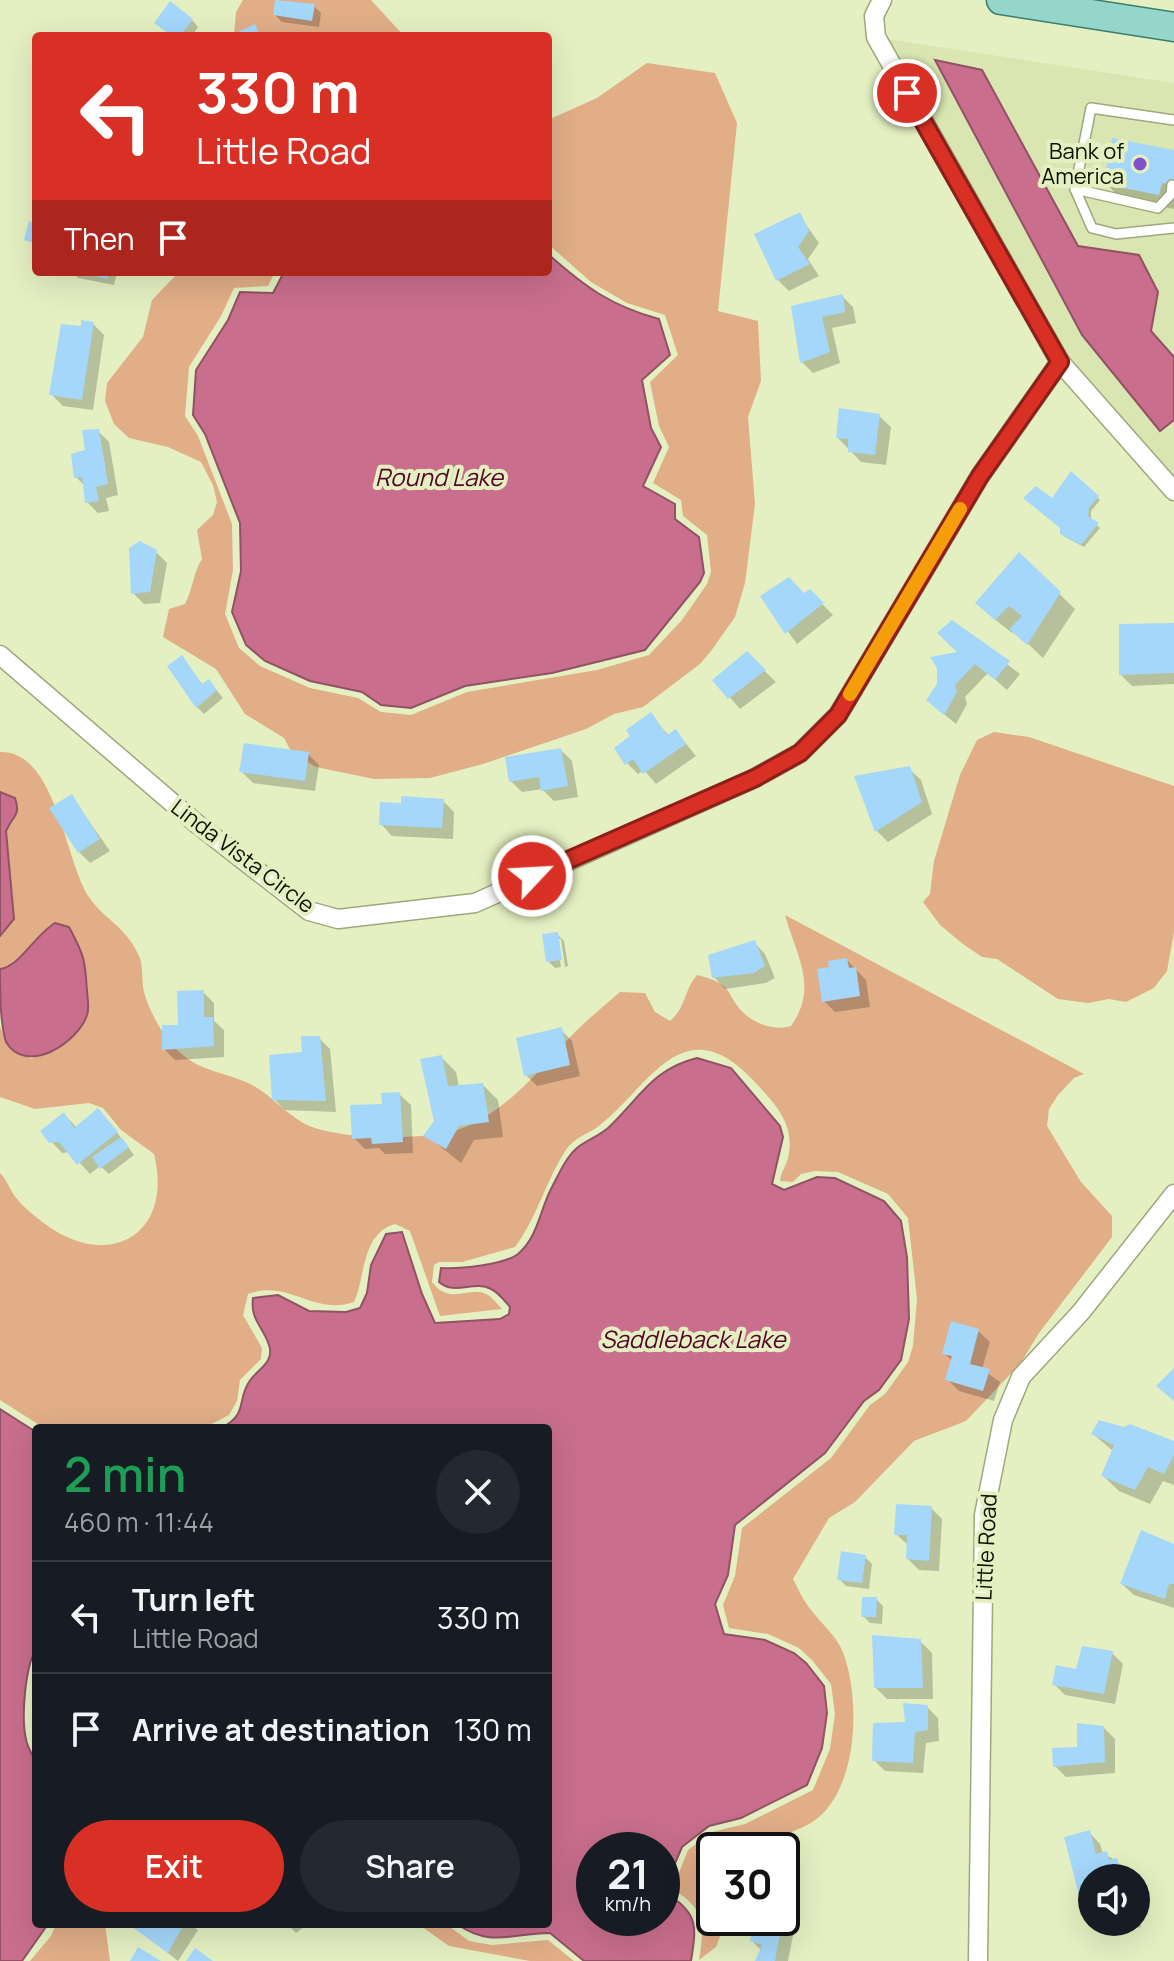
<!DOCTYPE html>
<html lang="en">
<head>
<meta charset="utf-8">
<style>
	body { margin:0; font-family:Manrope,sans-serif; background:#242831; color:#f1f3f6; height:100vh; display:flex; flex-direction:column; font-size:30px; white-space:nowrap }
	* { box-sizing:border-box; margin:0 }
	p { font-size:26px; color:#9ea1a6 }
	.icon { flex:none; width:44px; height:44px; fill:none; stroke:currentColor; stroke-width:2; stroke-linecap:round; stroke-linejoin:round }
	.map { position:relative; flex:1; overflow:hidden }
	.side { position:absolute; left:32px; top:1424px; width:520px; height:504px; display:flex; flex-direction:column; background:#171b24; border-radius:8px; box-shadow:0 8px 32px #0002 }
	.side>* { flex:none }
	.banner { position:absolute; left:32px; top:32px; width:520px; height:244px; border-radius:8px; box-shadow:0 8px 32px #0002; background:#d93025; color:#fff; overflow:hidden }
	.tools { position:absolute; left:1078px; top:1864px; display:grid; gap:16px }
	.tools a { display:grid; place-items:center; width:72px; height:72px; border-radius:50%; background:#171b24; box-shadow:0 8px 32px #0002; font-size:40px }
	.speed { position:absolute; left:576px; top:1832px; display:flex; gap:16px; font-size:40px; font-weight:700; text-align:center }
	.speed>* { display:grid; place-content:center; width:104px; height:104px; border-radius:50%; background:#171b24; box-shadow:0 8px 32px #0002; line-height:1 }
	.speed small { font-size:20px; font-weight:400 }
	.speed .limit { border:4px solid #111; border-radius:12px; background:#fff; color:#111 }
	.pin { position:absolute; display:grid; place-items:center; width:68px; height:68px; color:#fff; margin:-34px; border:4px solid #fff; border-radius:50%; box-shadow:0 2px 8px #0007 }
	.me { position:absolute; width:88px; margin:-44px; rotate:65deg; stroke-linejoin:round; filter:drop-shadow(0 0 6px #0008) }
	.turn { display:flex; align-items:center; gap:28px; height:168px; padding:0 32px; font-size:36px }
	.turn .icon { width:104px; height:104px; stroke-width:2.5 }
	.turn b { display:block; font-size:56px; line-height:68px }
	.then { display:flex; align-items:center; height:76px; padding:0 32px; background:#0003; gap:16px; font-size:30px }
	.round { display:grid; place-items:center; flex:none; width:84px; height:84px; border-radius:42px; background:#242831 }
	.head { display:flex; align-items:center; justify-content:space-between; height:136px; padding:0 32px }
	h1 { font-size:48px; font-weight:600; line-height:60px; color:#1e9e55 }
	.primary-button { display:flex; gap:16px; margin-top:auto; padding:16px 32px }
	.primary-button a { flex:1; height:92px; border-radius:48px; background:#d93025; color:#fff; font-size:32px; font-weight:600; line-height:92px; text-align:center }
	.primary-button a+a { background:#242831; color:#f1f3f6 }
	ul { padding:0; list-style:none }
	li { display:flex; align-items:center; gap:24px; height:112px; padding:0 32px; border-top:2px solid #363941 }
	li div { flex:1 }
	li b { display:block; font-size:30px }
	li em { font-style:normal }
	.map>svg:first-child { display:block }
</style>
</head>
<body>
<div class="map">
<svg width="1174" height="1961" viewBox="0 0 1174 1961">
	<rect width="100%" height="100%" fill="#e4f0c2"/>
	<!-- built -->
	<path fill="#d9e6b1" d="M887 39 1174 83V357L1151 331 1158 292 1078 246 982 70 936 61 1160 430 1174 420V478L1067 356Z"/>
	<!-- green -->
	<g fill="#e1ae87">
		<path d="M243 0H371L404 36H234L236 12Z"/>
		<path d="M647 63 715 73 737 123 718 311 758 321 761 381 748 417 755 504 745 583 735 617 711 651 700 664 643 707 614 714 586 729 483 764 430 778 374 779 316 767 292 753 284 738 245 714 216 669 163 637 169 609 185 604C193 589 193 573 202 559L197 530 213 515 217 502 213 485 201 462 168 447 129 438 114 424 105 401 107 383 143 337 152 300 177 274 275 272 268 286 234 288 221 316 189 367 185 416 198 436 232 524 233 570 225 614 239 648 260 666 310 688 358 698 381 712 411 715 467 692 597 670 649 655 682 620 707 584 711 572 707 535 683 516 681 500 653 483 669 447 659 426 650 382 678 355 665 315 627 303 591 282 548 244V120L597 98Z"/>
		<path d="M994 732 1029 737 1174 786V932L1167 971 1154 988 1126 1002 1109 999 1088 1003 1058 999 997 959 982 957 963 944 940 925 923 902 930 894 934 861 960 775 977 740Z"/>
		<path d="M0 752C56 750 65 861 89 897 104 920 125 925 139 956 144 967 141 980 144 992 148 1008 161 1032 172 1045 196 1071 217 1070 246 1082 269 1092 283 1112 305 1124 336 1140 428 1141 460 1129 509 1111 540 1068 575 1032 589 1018 605 1005 620 992L645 993 655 1012 670 1021C686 1008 684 990 697 975 708 978 717 980 726 988 730 993 732 999 736 1004 747 1021 772 1032 791 1026 819 987 796 955 785 915L1084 1074 1074 1078 1058 1095 1049 1109 1047 1126 1081 1182 1112 1216V1237L1039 1333 1020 1364 966 1421 914 1441 855 1502 829 1518 793 1579C798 1588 802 1598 808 1606 820 1623 837 1635 844 1655 860 1701 858 1783 819 1817 802 1832 777 1833 761 1850H714V1918H727L716 1947 699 1960C704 1928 706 1911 677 1892L675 1883 688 1850 712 1832 745 1824 813 1790 830 1749 835 1714 831 1684 812 1660 799 1648 768 1634 729 1628 723 1605 735 1576 742 1528 831 1458 870 1405 885 1394 908 1362 913 1346 917 1299 908 1218 888 1194 838 1172 815 1171 801 1174 793 1182 780 1181C781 1172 786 1166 788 1158 796 1123 774 1103 752 1079 682 1006 648 1088 600 1125 589 1134 574 1137 566 1150 546 1180 537 1218 515 1247L462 1262H439L434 1265 432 1282C451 1307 470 1284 488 1295 493 1298 498 1305 502 1309L440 1316 410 1231 395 1224C361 1234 366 1276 354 1302 313 1316 289 1279 248 1294L243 1315 262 1348 261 1359 240 1380 237 1401 229 1415 204 1428H44L0 1400V1173C8 1181 10 1191 17 1199 24 1208 36 1217 45 1224 110 1272 174 1234 154 1154L121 1130 103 1108 89 1103 35 1109 0 1097V1026L6 1042 31 1059C97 1034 99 982 69 927L49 926C42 936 10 968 0 969V936L14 918V910L6 831 14 821 4 792H0Z"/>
		<path d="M56 1924H105L110 1961H30L51 1936Z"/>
		<path d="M418 1924H446L469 1941 492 1945 548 1940 574 1961H530L449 1946Z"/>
	</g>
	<!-- water -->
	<g fill="#c96e8d" stroke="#915264" stroke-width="2" fill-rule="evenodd">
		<path d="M935 60 982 70 1078 246 1139 255 1158 292 1151 331 1174 357V420L1160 431 1082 335Z"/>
		<path d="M548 254C585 287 611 306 659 319L670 355 642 380 651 428 661 447 643 486 675 504V519L699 537 704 573 700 582 645 650 552 673 465 686 411 708 381 705 362 692 310 681 265 661 246 645 232 612 241 571 240 523 205 434 193 415 196 370 228 320 240 292 273 293 284 272H548Z"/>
		<path d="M0 792 15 798C21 815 13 816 6 831L14 919 0 936Z"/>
		<path d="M55 923 69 927C84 955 85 959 87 990 87 998 90 1007 87 1015 78 1043 26 1076 6 1042 0 1022 0 992 0 969 19 967 36 934 55 923Z"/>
		<path d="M697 1058 731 1068 780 1126 783 1137 772 1184 784 1190 817 1177 835 1178 884 1201 901 1221 907 1257 909 1319 901 1360 879 1390 864 1401 825 1453 735 1525 728 1575 715 1604 724 1634 765 1640 794 1653 806 1663 824 1686 827 1713 822 1748 807 1785 741 1818 709 1826 682 1847 667 1882 670 1896C699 1914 696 1929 691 1961H584L550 1933C512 1933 491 1948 457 1924H548V1428H221C248 1415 237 1400 249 1382 257 1369 275 1363 269 1345 263 1326 250 1320 253 1298L278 1295 309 1311 346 1312 360 1308 367 1293 371 1265 386 1234 402 1232 422 1294 435 1323 500 1319 509 1314 510 1307C505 1301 498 1292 491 1289 474 1280 455 1296 439 1282L441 1268C459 1269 504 1265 518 1254 538 1237 540 1210 551 1189 558 1176 566 1157 577 1148 587 1140 599 1136 608 1128 640 1098 652 1069 697 1058ZM594 1850H662V1918H594Z"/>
		<path d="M0 1409 36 1432V1649C25 1667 21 1718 26 1739 27 1747 33 1755 36 1763V1924H48L22 1961H0Z"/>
	</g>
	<!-- shadow -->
	<g fill="#0003">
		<path d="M314 6 321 13 319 27 282 22 275 15Z"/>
		<path d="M192 20 198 27 192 36H172Z"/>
		<path d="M1174 152V209L1121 199 1106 183Z"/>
		<path d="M799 215 819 243 808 259 819 276 789 291 778 280 756 235Z"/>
		<path d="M72 272H117L114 285 78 278Z"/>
		<path d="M842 296 853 307 856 323 832 328 840 363 813 373 802 362 793 307Z"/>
		<path d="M93 324 104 335 93 410 63 406 51 394 82 329Z"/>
		<path d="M879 416 891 427 886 465 861 462 838 438Z"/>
		<path d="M98 431 109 442 118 495 106 498 109 511 98 513 87 502 85 486 76 477Z"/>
		<path d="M1071 474 1100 500 1091 511V520L1100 528 1084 547 1065 537 1053 501Z"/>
		<path d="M156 552 167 563 160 603 144 604 133 593Z"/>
		<path d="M1019 555 1075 609 1043 658 1014 631 1012 633 993 618Z"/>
		<path d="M810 592 833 615 797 644 762 596H804Z"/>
		<path d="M952 622 1020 674 1007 690 988 673 965 697 967 704 956 724 940 711 961 653Z"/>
		<path d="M1174 625V684L1132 686 1121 675Z"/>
		<path d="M747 654 776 682 740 709 715 680Z"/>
		<path d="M182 658 203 685 209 681 223 698 204 714 197 707Z"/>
		<path d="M651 715 669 736 676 731 696 756 656 784 644 770 638 774 627 763 633 737Z"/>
		<path d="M561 750 572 761 578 797 554 801 542 789 522 792 511 781Z"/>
		<path d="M308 754 319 765 315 791 253 783 242 772Z"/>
		<path d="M909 769 921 780 932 814 888 842 877 831 857 777Z"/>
		<path d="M72 797 110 851 90 863 79 852Z"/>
		<path d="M443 801 454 812 453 839 392 836 381 824Z"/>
		<path d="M557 934 564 941 568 966 565 967 561 939H557L561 967 555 968 548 961Z"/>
		<path d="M754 942 765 954 775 978 766 983 725 989 714 977Z"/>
		<path d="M847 960 866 980 870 1007 835 1012 824 1001 831 969Z"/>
		<path d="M203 992 214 1003V1021L224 1030V1057L175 1060 164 1049Z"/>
		<path d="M561 1030 572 1041 580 1076 537 1086 526 1075Z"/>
		<path d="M319 1038 330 1049 336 1112 285 1110 274 1099Z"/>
		<path d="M441 1057 456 1072 459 1087 483 1085 498 1100 503 1137 474 1140 461 1163 426 1135 436 1122Z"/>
		<path d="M399 1094 411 1105 413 1153 385 1154 379 1148 365 1149 354 1138Z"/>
		<path d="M64 1114 77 1128 109 1122 134 1155 109 1174 100 1166 90 1174 70 1152 62 1153 51 1141Z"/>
		<path d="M978 1331 990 1342 982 1369 1000 1382 994 1401 959 1391 947 1379 952 1361 944 1353Z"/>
		<path d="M1093 1434 1174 1443V1485L1163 1481 1150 1504 1119 1491 1103 1476 1113 1451Z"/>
		<path d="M931 1508 942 1519 939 1571 919 1570 908 1559 909 1546 896 1534Z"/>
		<path d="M1174 1546V1608L1134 1595 1122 1584Z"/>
		<path d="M865 1557 872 1564 869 1589 846 1586 839 1579Z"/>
		<path d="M876 1599 883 1606 882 1624 870 1623 863 1616Z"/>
		<path d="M920 1641 932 1653 933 1699H887L876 1688Z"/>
		<path d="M1112 1653 1123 1664 1115 1704 1065 1695 1054 1684Z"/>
		<path d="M927 1707 938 1718 939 1741 926 1743 923 1773 885 1771 874 1760Z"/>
		<path d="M1104 1728 1115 1739V1773L1066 1777 1055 1766Z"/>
		<path d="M1089 1832 1100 1844 1103 1854 1116 1860 1129 1878H1092V1905L1080 1894Z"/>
		<path d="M1136 1906 1141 1927 1125 1931 1117 1922H1136Z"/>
		<path d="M782 1908 796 1920 788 1961H757L762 1951 752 1941 757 1918H782Z"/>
		<path d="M131 1924H191L198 1930 178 1961Z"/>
		<path d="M287 1924H308L296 1933Z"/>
	</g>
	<!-- building -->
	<g fill="#a5d7fa">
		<path d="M275 0 315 4 312 21 273 15Z"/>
		<path d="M170 1 193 19 180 36H172L154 23Z"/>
		<path d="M255 24 260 36H229Z"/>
		<path d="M1112 138 1174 150V185L1162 183 1159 195 1103 184Z"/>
		<path d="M800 212 809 231 798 247 810 264 776 281 754 234Z"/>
		<path d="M29 221 36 223V244L24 240Z"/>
		<path d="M79 272H109L107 279Z"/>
		<path d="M843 294 845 312 822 317 830 352 800 363 791 306Z"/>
		<path d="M81 320 94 322 82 400 49 395 61 324 81 326Z"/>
		<path d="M839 408 880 414 875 455 848 452V439L836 438Z"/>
		<path d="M99 429 108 484 96 487 99 501 85 503 82 477 74 478 71 454 85 450 82 430Z"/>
		<path d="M1071 471 1099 496 1089 508 1088 516 1099 523 1081 545 1060 534V528L1023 498 1036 486 1052 498Z"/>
		<path d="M140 541 157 550 150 592 131 594 129 548Z"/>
		<path d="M1019 552 1061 592 1027 645 1009 629 1022 616 1009 606 995 620 975 603Z"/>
		<path d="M789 577 804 593 810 589 824 603 785 634 760 596Z"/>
		<path d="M952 620 1010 661 995 680 975 664 955 685 957 692 944 715 926 700 937 684V668L930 657 957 652 937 633Z"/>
		<path d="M1174 623V673L1119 675V624Z"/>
		<path d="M747 651 766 670 728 699 712 680Z"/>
		<path d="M182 655 202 684 209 679 217 690 196 708 167 666Z"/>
		<path d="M651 712 667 735 676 729 686 744 643 774 633 759 625 765 614 748 630 736 626 730Z"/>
		<path d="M244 743 309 752 305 781 239 772Z"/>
		<path d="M561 748 568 786 541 791 539 777 509 782 505 757Z"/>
		<path d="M910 766 922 802 875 832 854 776Z"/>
		<path d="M72 794 100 839 78 853 49 808Z"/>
		<path d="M401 796 444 799 442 828 379 825 380 802 401 803Z"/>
		<path d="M558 932 562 960 546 962 542 934Z"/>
		<path d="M755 940 765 966 754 973 712 978 708 955Z"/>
		<path d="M847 958 849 968 856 967 860 996 822 1002 817 969 829 967 828 961Z"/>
		<path d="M204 990V1017H213L214 1046 162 1050V1025H178L177 991Z"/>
		<path d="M562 1027 570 1065 524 1076 516 1038Z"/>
		<path d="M301 1036H320L326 1101 272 1100 269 1055 302 1052Z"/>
		<path d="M442 1055 448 1086 483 1083 489 1122 459 1126 446 1149 423 1136 434 1121 420 1059Z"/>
		<path d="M400 1092 403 1142 372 1144 371 1138 352 1139 350 1105 382 1104 381 1093Z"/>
		<path d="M98 1108 118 1132 77 1165 59 1142 49 1143 40 1131 64 1112 74 1128Z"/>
		<path d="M121 1137 129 1147 100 1169 92 1157Z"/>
		<path d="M951 1321 979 1329 970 1364 990 1369 983 1391 945 1380 952 1356 942 1354Z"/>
		<path d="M1174 1368V1401L1156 1386Z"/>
		<path d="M1099 1420 1124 1427 1130 1424 1174 1441V1455L1164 1474 1148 1467 1135 1490 1101 1476 1114 1445 1091 1434Z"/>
		<path d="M896 1504 932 1506 929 1561 906 1559 907 1535H894Z"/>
		<path d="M1141 1530 1174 1544V1584H1169L1165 1599 1120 1584Z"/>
		<path d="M841 1551 866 1555 862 1583 837 1580Z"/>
		<path d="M862 1597H877L876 1617H861Z"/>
		<path d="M872 1635 921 1639 923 1688H874Z"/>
		<path d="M1082 1646 1113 1651 1104 1694 1052 1685 1056 1665 1076 1669Z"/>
		<path d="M903 1703 928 1705V1730L915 1732 913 1763 872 1761 873 1723 905 1722Z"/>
		<path d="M1077 1723 1104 1726 1105 1762 1053 1767 1052 1748 1077 1747Z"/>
		<path d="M1090 1830 1096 1854 1107 1851 1109 1860 1117 1858 1122 1878H1092V1892L1079 1895 1064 1837Z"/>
		<path d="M755 1918H783L775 1961H755L762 1945 750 1941Z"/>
		<path d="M128 1924H184L168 1953Z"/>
		<path d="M138 1947 161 1961H130Z"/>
		<path d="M195 1948 213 1961H186Z"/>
	</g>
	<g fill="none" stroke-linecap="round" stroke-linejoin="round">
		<defs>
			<g id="lane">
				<path d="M1174 120 1091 108 1075 189 1092 228 1116 234 1174 228"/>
				<path d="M1075 189 1158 208 1171 194 1172 185"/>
			</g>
			<g id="street">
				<path d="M882 0 874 16 876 37 1060 362 1174 491"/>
				<path d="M0 655 197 824 309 911 338 919 475 903 755 778 800 753 838 715 980 476 1060 362"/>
				<path d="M978 1961 984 1515 1003 1420 1021 1377 1081 1312 1174 1194"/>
			</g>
			<path id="primary" d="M1001 0 1174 27"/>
		</defs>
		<!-- lane casing -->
		<use href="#lane" stroke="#9da87c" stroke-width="12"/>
		<!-- street casing -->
		<use href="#street" stroke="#9da87c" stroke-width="21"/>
		<!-- primary casing -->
		<use href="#primary" stroke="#397e6d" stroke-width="31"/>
		<!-- lane -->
		<use href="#lane" stroke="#fff" stroke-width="9"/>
		<!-- street -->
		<use href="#street" stroke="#fff" stroke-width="18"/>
		<!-- primary -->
		<use href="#primary" stroke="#96d5ca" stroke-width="28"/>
	</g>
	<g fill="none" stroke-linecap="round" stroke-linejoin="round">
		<defs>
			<path id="route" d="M532 876 755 778 800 753 838 715 980 476 1060 362 907 93"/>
		</defs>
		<!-- route casing -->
		<use href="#route" stroke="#8d1f18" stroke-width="20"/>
		<!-- route -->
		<use href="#route" stroke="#d93025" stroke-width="14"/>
		<!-- slow -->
		<path stroke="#f59e0b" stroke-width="14" d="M850 694 960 509"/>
	</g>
	<!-- markers -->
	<circle fill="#8250c8" stroke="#e4f0c2" stroke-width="3" cx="1140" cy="164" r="8"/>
	<g text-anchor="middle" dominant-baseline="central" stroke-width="8" stroke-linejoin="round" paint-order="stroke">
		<!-- poi labels -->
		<g font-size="22" fill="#0e1103" stroke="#e4f0c2" text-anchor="end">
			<text x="1124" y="151">Bank of<tspan x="1124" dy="25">America</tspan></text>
		</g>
		<!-- street labels -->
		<g font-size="22" fill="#0e1103" stroke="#e4f0c2">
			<text transform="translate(243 856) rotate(37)">Linda Vista Circle</text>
			<text transform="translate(986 1547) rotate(-87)">Little Road</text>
		</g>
		<!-- water labels -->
		<g font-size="24" font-style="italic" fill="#57022b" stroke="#e4f0c2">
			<text x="439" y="476">Round Lake</text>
			<text x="693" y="1338">Saddleback Lake</text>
		</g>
	</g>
</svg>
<div class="tools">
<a><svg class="icon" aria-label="sound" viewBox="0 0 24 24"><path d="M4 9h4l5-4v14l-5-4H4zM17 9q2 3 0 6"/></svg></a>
</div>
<div class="speed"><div>21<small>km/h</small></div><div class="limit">30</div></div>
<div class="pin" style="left:907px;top:93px;background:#d93025"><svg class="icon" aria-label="arrive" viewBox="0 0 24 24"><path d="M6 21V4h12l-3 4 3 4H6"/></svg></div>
<svg class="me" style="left:532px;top:876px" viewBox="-20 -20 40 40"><circle r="17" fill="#d93025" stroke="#fff" stroke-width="3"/><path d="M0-11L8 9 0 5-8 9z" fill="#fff"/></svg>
<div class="banner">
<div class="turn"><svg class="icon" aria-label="left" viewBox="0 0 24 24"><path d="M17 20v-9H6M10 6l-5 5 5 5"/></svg><div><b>330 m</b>Little Road</div></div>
<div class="then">Then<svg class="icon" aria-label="arrive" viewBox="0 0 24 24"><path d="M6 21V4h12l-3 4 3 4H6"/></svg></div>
</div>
<section class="side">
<div class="head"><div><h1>2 min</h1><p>460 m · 11:44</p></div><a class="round"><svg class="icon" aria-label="close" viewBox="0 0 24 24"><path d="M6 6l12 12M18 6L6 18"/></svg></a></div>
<ul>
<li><svg class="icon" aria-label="left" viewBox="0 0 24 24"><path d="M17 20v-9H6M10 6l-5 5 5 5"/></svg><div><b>Turn left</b><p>Little Road</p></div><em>330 m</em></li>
<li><svg class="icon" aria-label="arrive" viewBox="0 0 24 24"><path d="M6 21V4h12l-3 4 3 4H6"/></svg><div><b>Arrive at destination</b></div><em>130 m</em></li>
</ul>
<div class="primary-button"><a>Exit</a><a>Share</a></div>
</section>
</div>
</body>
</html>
